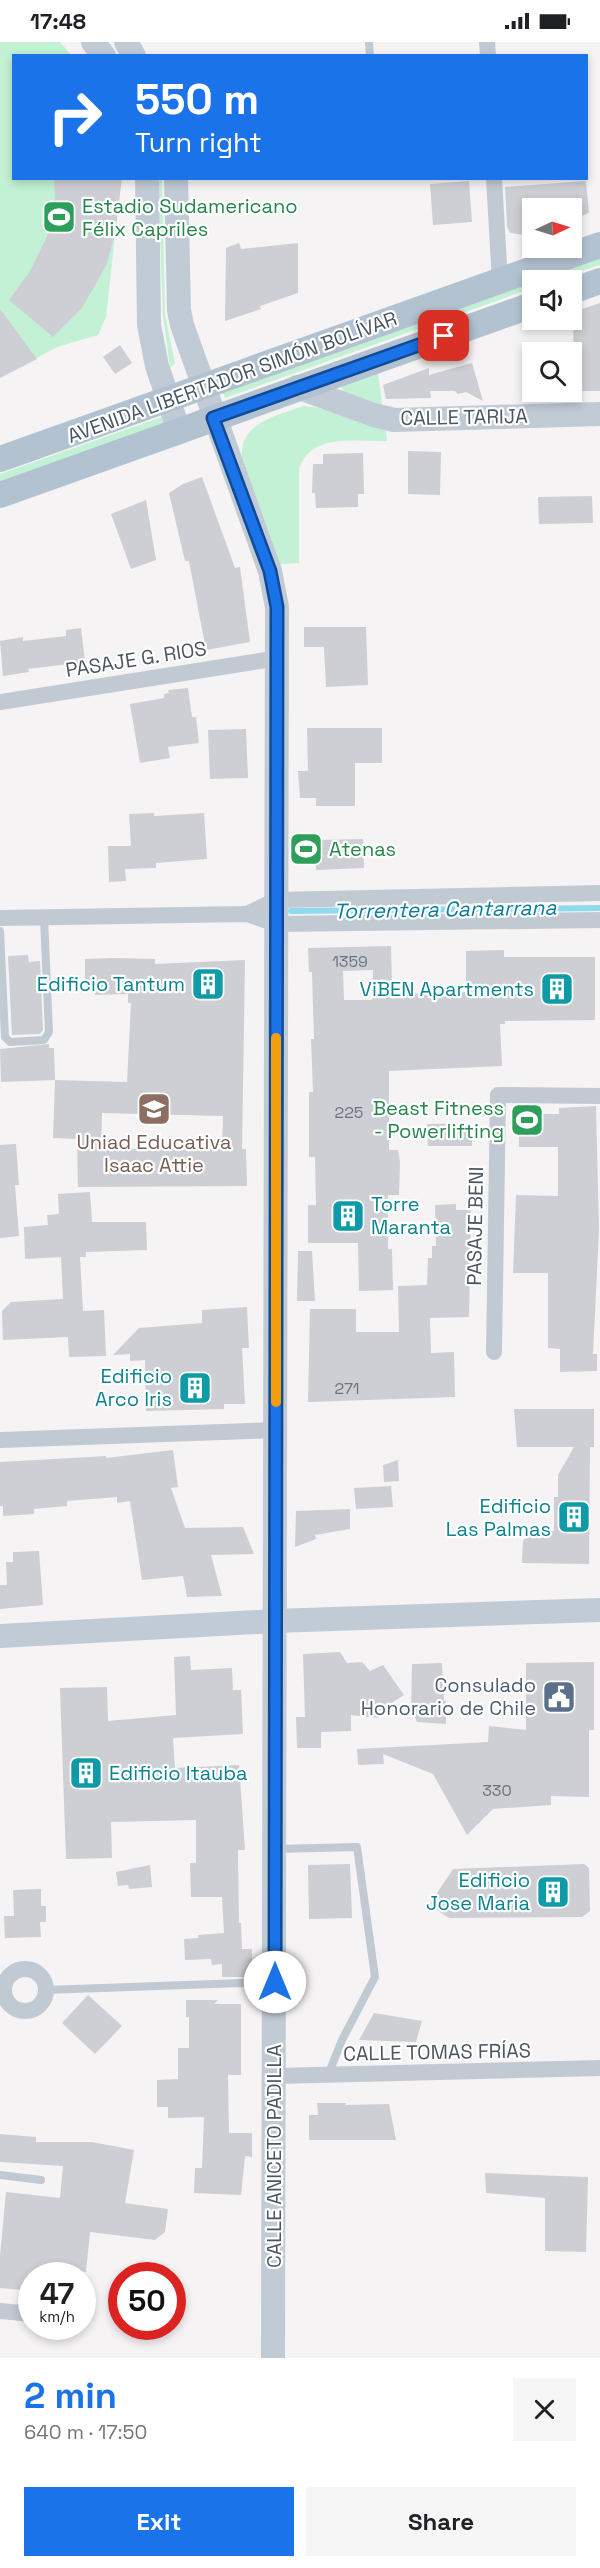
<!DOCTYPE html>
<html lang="en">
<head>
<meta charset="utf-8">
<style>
	body { margin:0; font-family:"Space Grotesk",sans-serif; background:#f6f6f6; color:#202124; height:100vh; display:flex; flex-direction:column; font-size:22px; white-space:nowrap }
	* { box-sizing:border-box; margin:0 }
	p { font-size:20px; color:#757577 }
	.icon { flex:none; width:33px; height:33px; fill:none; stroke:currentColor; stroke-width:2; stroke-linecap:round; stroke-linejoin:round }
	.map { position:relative; height:2316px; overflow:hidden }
	.details { display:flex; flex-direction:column; background:#fff; flex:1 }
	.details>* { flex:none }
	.top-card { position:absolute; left:12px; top:12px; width:576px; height:126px; border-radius:0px; box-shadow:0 3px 9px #0003; background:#1a73e8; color:#fff; overflow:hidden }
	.needle { width:39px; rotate:86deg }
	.tools { position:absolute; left:522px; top:156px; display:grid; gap:12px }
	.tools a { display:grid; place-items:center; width:60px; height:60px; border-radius:0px; background:#fff; box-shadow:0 3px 9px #0003; font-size:30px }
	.speed { position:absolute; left:18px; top:2220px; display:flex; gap:12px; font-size:30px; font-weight:700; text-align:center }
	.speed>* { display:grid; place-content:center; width:78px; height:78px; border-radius:50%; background:#fff; box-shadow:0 3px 9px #0003; line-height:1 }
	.speed small { font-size:15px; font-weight:400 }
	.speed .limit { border:9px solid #d22; background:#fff; color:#111 }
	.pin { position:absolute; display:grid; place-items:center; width:51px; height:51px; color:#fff; margin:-26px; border-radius:12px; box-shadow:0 3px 9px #0006 }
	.me { position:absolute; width:66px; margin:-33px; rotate:0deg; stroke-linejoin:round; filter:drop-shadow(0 0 4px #0008) }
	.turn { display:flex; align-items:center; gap:21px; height:126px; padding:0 24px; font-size:27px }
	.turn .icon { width:78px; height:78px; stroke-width:2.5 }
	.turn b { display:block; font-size:42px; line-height:51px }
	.round { display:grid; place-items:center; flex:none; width:63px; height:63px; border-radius:0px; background:#f6f6f6 }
	.headline { display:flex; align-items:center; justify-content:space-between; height:102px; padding:0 24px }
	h1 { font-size:36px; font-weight:600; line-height:45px; color:#1a73e8 }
	.action { display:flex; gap:12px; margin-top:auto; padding:12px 24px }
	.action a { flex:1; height:69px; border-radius:0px; background:#1a73e8; color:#fff; font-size:24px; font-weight:600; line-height:69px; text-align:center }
	.action a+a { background:#f6f6f6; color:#202124 }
	.status { display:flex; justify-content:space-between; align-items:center; height:42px; padding:0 30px; background:#fff; direction:ltr }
	.status svg { height:16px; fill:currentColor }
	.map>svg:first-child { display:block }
</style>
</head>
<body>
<div class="status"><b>17:48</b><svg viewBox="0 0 49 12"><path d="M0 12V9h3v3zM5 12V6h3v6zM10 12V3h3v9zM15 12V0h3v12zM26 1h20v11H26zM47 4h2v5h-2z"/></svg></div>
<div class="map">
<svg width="600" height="2316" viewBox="0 0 600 2316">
	<rect width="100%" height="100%" fill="#f5f3f3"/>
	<!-- green -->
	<g fill="#c3f1d5">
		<path d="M0 0H60L71 13 14 14V136L121 137V141L106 275 98 293 57 305 0 336Z"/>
		<path d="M158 137H162L165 272 175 322 170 325 163 273Z"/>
		<path d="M600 215V223L555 238H532V246L225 356 223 351Z"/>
		<path d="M378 330 382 363 344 350 340 343Z"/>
		<path d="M304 364C332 366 359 381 386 388L387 399C355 400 311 390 299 427V521L280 522 242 415C239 381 278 373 304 364Z"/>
		<path d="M162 375 164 382 0 440V432Z"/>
	</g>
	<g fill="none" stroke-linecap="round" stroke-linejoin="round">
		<!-- stream -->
		<path stroke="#90daee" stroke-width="6" d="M291 869 600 866"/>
	</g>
	<!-- building -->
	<g fill="#cdcfd5" fill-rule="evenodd">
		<path d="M54 136H122L115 191 107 222 82 266 53 295 9 258 30 229 51 186 55 159Z"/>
		<path d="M469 139 472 180 433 183 430 142Z"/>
		<path d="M586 139 589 171 572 178V166H532V194L510 191 507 184 505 145Z"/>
		<path d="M239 201 241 207 298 201V251L260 264 261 267 225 279 226 206Z"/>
		<path d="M600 261V349H574L573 270Z"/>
		<path d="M0 267 37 317 0 336Z"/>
		<path d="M120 303 132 321 115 332 103 315Z"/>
		<path d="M472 321 483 359 466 350 458 352 455 349H430L431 356 386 357 383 343 429 326V333Z"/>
		<path d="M408 409 441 410 440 453 408 452Z"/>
		<path d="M363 411 364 452H358V465L316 466 315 451H312L313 422H323V412Z"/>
		<path d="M202 435 235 526 240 525 250 600 206 608 189 519H185L169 451 183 442Z"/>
		<path d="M592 454 593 481 539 482 538 455Z"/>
		<path d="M146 458 156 518 131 527 111 472Z"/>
		<path d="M304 585H366L368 643 326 645 324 605H304Z"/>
		<path d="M81 586 85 620 28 627 29 630 3 634 0 599 23 595V599L66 594V588Z"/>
		<path d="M188 646 192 675H196L199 701 168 705 170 716 140 721 130 662 164 656V652L169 651 168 648Z"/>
		<path d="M307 686H382V721H355V764H316V756H300L298 729H308Z"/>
		<path d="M246 687 248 736 210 737 208 688Z"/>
		<path d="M154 771V774L204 771 207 817 156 821V826L125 827 126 839 109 840 108 804H131L129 772Z"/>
		<path d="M363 797 364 826 316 828 315 798Z"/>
		<path d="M391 904 392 943H400V952L466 950V909L504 908V915H595V978L505 979V982H500L502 1024 389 1029V1108H398L400 1120 399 1153H388V1207H392L393 1248 359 1249 358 1201H308V1163H316L315 1115H309V1050H313L311 997H314L312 930H309L308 906ZM373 928 372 958H344L343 929Z"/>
		<path d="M28 913 29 920 40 919 43 988 40 992 12 993 8 914Z"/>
		<path d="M115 916 155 917V922L245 918 242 1107H246L247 1144 78 1145 77 1097 53 1096 55 1038 127 1040 131 961H128V952L95 953V942H85V917ZM102 1071 223 1074 222 1107H101Z"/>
		<path d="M49 1002V1006H54L55 1038 1 1040 0 1007Z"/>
		<path d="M596 1064 599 1188 593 1312H597V1329L560 1330V1307L548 1306V1231H513L516 1153 558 1154V1105H519V1072H559V1066Z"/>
		<path d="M472 1081V1104H428L427 1082Z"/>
		<path d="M16 1102 19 1143H15L19 1194 0 1196V1103Z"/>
		<path d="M90 1150 92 1180H146L147 1208 86 1210V1215H80L83 1269 104 1268 106 1314 69 1315 68 1295 3 1298 2 1269 11 1260 63 1257 61 1215 25 1217 24 1185 48 1183 47 1173 59 1172 58 1152Z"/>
		<path d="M456 1162V1168H471L469 1275 430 1276 431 1311 454 1310 455 1355 308 1360 310 1267H356V1290H399L398 1244 427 1243 428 1216H432V1204H436L435 1163Z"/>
		<path d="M298 1209H312L315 1259H297Z"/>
		<path d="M247 1265 249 1306H242L245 1362H224V1367L146 1369 145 1318 130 1319V1312L113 1313 139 1286 202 1281V1268Z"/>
		<path d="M514 1367H594V1405H590L589 1522 522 1521 523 1499 532 1490 554 1489V1455H558V1433L574 1405H517Z"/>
		<path d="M173 1408 178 1445 171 1446 185 1486 243 1485 254 1512 211 1513 222 1554 187 1555 183 1534 142 1538 130 1459 117 1461V1455L67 1459V1464L34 1467V1472L3 1474V1464H0V1420L106 1414V1416Z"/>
		<path d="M398 1418 399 1439 384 1440 383 1423Z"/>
		<path d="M391 1444 393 1465 356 1467 354 1446Z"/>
		<path d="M350 1467V1487L315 1493 316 1497 295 1505 296 1469Z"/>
		<path d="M39 1509 43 1563 0 1567V1543H7L6 1520H13V1510Z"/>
		<path d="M340 1610 347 1621 362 1620 370 1629 383 1623 404 1653 377 1670 379 1676 351 1673V1689L321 1690V1706H297L296 1675H305L303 1612Z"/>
		<path d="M190 1614 191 1628 232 1626 233 1648H241L243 1692 173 1696 175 1726 239 1723 245 1808H238L239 1881H241L242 1907H252V1925L246 1935H222V1922L212 1923 211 1917 185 1918 184 1897 198 1896V1893L224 1891 222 1855H191L190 1821H196V1778L111 1780 112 1816 66 1817 60 1646 107 1645 108 1679 176 1673 174 1615Z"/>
		<path d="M594 1620V1688H589V1755L551 1754V1763L493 1767 467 1793 433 1732 383 1712 384 1722 358 1723 357 1707 488 1700 489 1684 526 1688V1621Z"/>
		<path d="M442 1621 444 1659H446V1682L417 1680 411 1667 412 1622Z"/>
		<path d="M350 1822 352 1876 309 1877 308 1823Z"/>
		<path d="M584 1822 589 1826 590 1869 582 1875 449 1876 429 1863 453 1827Z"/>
		<path d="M150 1823 152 1845 129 1847 128 1843 118 1844 116 1830Z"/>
		<path d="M41 1847V1864H46V1880H40L41 1895 5 1896 4 1874H14L13 1848Z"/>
		<path d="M88 1953 122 1984 95 2012 62 1981Z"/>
		<path d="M186 1958H218L214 1962H241V2033H228L229 2091H252V2115L245 2114 241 2153 194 2151 195 2126H202L204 2075 168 2076V2065H157V2038L178 2037V2006H189V1975H186Z"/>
		<path d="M374 1971 422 1979 416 2000 359 1998Z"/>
		<path d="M317 2061H346V2063L389 2062 396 2098H309V2073H318Z"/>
		<path d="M0 2092 36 2095V2100H92L134 2108 125 2161 168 2167 165 2190 155 2198 90 2190 86 2230 43 2225 42 2234H32V2249L0 2246V2214L6 2150 60 2156 63 2124 0 2120Z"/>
		<path d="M485 2131 588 2135 586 2210 545 2209V2156L486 2151Z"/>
	</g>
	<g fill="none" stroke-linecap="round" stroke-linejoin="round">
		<!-- service -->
		<g stroke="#c1cad2" stroke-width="8">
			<path d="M369 0 370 14"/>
			<path d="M0 889 5 995 10 1000 44 998 49 990 44 876"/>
			<path d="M277 1807 357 1805 375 1935 342 1998 328 2033"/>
			<path d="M45 1948 273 1940"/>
			<path d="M0 2133 41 2138"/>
		</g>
		<!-- minor -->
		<g stroke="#c1cad2" stroke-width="16">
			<path d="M487 0 488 14"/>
			<path d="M494 136 500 240"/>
			<path d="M0 660 279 616"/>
			<path d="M247 872 276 858 600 851"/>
			<path d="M0 876 247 872 276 882 600 878"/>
			<path d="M494 1310 498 1053 600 1054"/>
			<path d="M0 1398 276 1388"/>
			<circle cx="25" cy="1948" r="21"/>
			<path d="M275 2034 600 2026"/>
			<path d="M0 2269 32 2272"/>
		</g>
		<!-- secondary -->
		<g stroke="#c1cbd6" stroke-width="24">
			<path d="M93 0 104 14"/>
			<path d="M126 0 134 14"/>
			<path d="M147 136 149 283 157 324 179 389"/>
			<path d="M176 136 179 268 182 283 270 529 277 565 273 2316"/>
			<path d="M297 345 374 373 394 378 600 372"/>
			<path d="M0 1594 275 1579 600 1568"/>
		</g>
		<!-- primary -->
		<g stroke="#b3c2d1" stroke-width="26">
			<path d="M572 249 600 239"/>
			<path d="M0 417 600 203"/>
			<path d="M0 453 532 263"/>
		</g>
	</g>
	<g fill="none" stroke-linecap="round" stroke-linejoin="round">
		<defs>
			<path id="route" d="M275 1940 277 565 270 529 213 376 444 294"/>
		</defs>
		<!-- route casing -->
		<use href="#route" stroke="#114b97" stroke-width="15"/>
		<!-- route -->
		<use href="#route" stroke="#1a73e8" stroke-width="10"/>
		<!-- slow -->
		<path stroke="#f59e0b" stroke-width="10" d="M276 996V1360"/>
	</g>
	<!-- icons -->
	<defs>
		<symbol id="stadium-square" viewBox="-11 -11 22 22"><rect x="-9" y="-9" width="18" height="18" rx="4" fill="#2e9e5b" stroke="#fff"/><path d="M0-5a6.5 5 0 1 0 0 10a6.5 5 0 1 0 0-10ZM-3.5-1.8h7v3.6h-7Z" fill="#fff"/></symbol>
		<symbol id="building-square" viewBox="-11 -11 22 22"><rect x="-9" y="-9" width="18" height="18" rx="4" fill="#0f9aa8" stroke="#fff"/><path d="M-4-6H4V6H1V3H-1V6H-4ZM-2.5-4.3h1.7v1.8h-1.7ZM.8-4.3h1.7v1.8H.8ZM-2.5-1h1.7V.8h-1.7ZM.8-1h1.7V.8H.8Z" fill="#fff"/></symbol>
		<symbol id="school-square" viewBox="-11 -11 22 22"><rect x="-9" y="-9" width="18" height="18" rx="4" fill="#8d6e63" stroke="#fff"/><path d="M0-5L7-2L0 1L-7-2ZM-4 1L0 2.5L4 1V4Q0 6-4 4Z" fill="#fff"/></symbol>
		<symbol id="civic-square" viewBox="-11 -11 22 22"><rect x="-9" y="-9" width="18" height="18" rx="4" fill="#5c6f8a" stroke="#fff"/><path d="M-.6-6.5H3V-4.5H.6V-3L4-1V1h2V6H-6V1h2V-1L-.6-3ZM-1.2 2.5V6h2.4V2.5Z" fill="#fff"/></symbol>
	</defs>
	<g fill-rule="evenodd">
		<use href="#stadium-square" x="40" y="156" width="38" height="38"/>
		<use href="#stadium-square" x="287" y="788" width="38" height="38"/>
		<use href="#building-square" x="189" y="923" width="38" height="38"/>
		<use href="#building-square" x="538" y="928" width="38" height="38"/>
		<use href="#school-square" x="135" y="1048" width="38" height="38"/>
		<use href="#stadium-square" x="508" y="1059" width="38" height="38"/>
		<use href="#building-square" x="329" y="1155" width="38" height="38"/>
		<use href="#building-square" x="176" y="1327" width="38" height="38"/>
		<use href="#building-square" x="555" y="1456" width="38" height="38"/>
		<use href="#civic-square" x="540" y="1636" width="38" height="38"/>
		<use href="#building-square" x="67" y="1712" width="38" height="38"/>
		<use href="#building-square" x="534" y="1831" width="38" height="38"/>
	</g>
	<g text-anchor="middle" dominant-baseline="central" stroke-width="4.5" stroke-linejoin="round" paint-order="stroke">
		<!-- number labels -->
		<g font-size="16" fill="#6b747e">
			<text x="350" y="919">1359</text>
			<text x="349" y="1070">225</text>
			<text x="347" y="1346">271</text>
			<text x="497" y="1748">330</text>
		</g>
		<!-- leisure labels -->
		<g font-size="20" fill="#27864d" stroke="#fff" text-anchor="start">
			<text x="82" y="164">Estadio Sudamericano<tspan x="82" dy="23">Félix Capriles</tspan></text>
			<text x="329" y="807">Atenas</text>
			<text x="504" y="1066" text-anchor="end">Beast Fitness<tspan x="504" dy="23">- Powerlifting</tspan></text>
		</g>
		<!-- street labels -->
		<g font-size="20" fill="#4a5661" stroke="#fff">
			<text transform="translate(232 335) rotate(-20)">AVENIDA LIBERTADOR SIMÓN BOLÍVAR</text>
			<text transform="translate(464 375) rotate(-1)">CALLE TARIJA</text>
			<text transform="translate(136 617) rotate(-9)">PASAJE G. RIOS</text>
			<text transform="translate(475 1184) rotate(-89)">PASAJE BENI</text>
			<text transform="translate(437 2010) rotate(-1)">CALLE TOMAS FRÍAS</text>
			<text transform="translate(274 2114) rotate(-90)">CALLE ANICETO PADILLA</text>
		</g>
		<!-- culture labels -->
		<g font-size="20" fill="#0d838f" stroke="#fff" text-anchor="end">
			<text x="185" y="942">Edificio Tantum</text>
			<text x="534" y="947">ViBEN Apartments</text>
			<text x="371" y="1162" text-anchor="start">Torre<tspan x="371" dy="23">Maranta</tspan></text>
			<text x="172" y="1334">Edificio<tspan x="172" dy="23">Arco Iris</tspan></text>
			<text x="551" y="1464">Edificio<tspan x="551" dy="23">Las Palmas</tspan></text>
			<text x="109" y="1731" text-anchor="start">Edificio Itauba</text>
			<text x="530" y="1838">Edificio<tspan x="530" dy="23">Jose Maria</tspan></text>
		</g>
		<!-- education labels -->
		<g font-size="20" fill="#785e54" stroke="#fff">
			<text x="154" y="1100">Uniad Educativa<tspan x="154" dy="23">Isaac Attie</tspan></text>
		</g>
		<!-- service labels -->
		<g font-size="20" fill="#4e5e75" stroke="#fff" text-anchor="end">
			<text x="536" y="1643">Consulado<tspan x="536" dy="23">Honorario de Chile</tspan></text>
		</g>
		<!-- water labels -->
		<g font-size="21" font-style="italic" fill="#0c7c9b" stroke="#fff">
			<text transform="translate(445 867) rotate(-1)">Torrentera Cantarrana</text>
		</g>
	</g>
</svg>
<div class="tools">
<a><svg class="needle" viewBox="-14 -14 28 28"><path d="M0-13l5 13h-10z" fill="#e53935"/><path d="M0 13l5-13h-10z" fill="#757577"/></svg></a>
<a><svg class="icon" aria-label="sound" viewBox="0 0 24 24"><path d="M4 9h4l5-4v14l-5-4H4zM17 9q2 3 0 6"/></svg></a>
<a><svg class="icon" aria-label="search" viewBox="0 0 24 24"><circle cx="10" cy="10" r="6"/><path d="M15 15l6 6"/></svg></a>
</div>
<div class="speed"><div>47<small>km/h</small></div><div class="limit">50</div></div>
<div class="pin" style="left:444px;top:294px;background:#d93025"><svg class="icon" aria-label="arrive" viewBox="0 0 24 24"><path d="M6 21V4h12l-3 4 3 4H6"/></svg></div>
<svg class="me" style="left:275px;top:1940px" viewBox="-20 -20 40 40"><circle r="19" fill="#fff"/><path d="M0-13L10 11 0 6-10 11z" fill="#1a73e8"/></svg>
<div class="top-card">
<div class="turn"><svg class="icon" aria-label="right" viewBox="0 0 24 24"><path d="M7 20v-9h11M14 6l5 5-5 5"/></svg><div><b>550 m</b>Turn right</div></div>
</div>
</div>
<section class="details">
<div class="headline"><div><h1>2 min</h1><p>640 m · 17:50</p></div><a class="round"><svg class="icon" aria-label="close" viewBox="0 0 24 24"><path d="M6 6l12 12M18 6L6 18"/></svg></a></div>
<div class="action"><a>Exit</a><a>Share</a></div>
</section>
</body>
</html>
